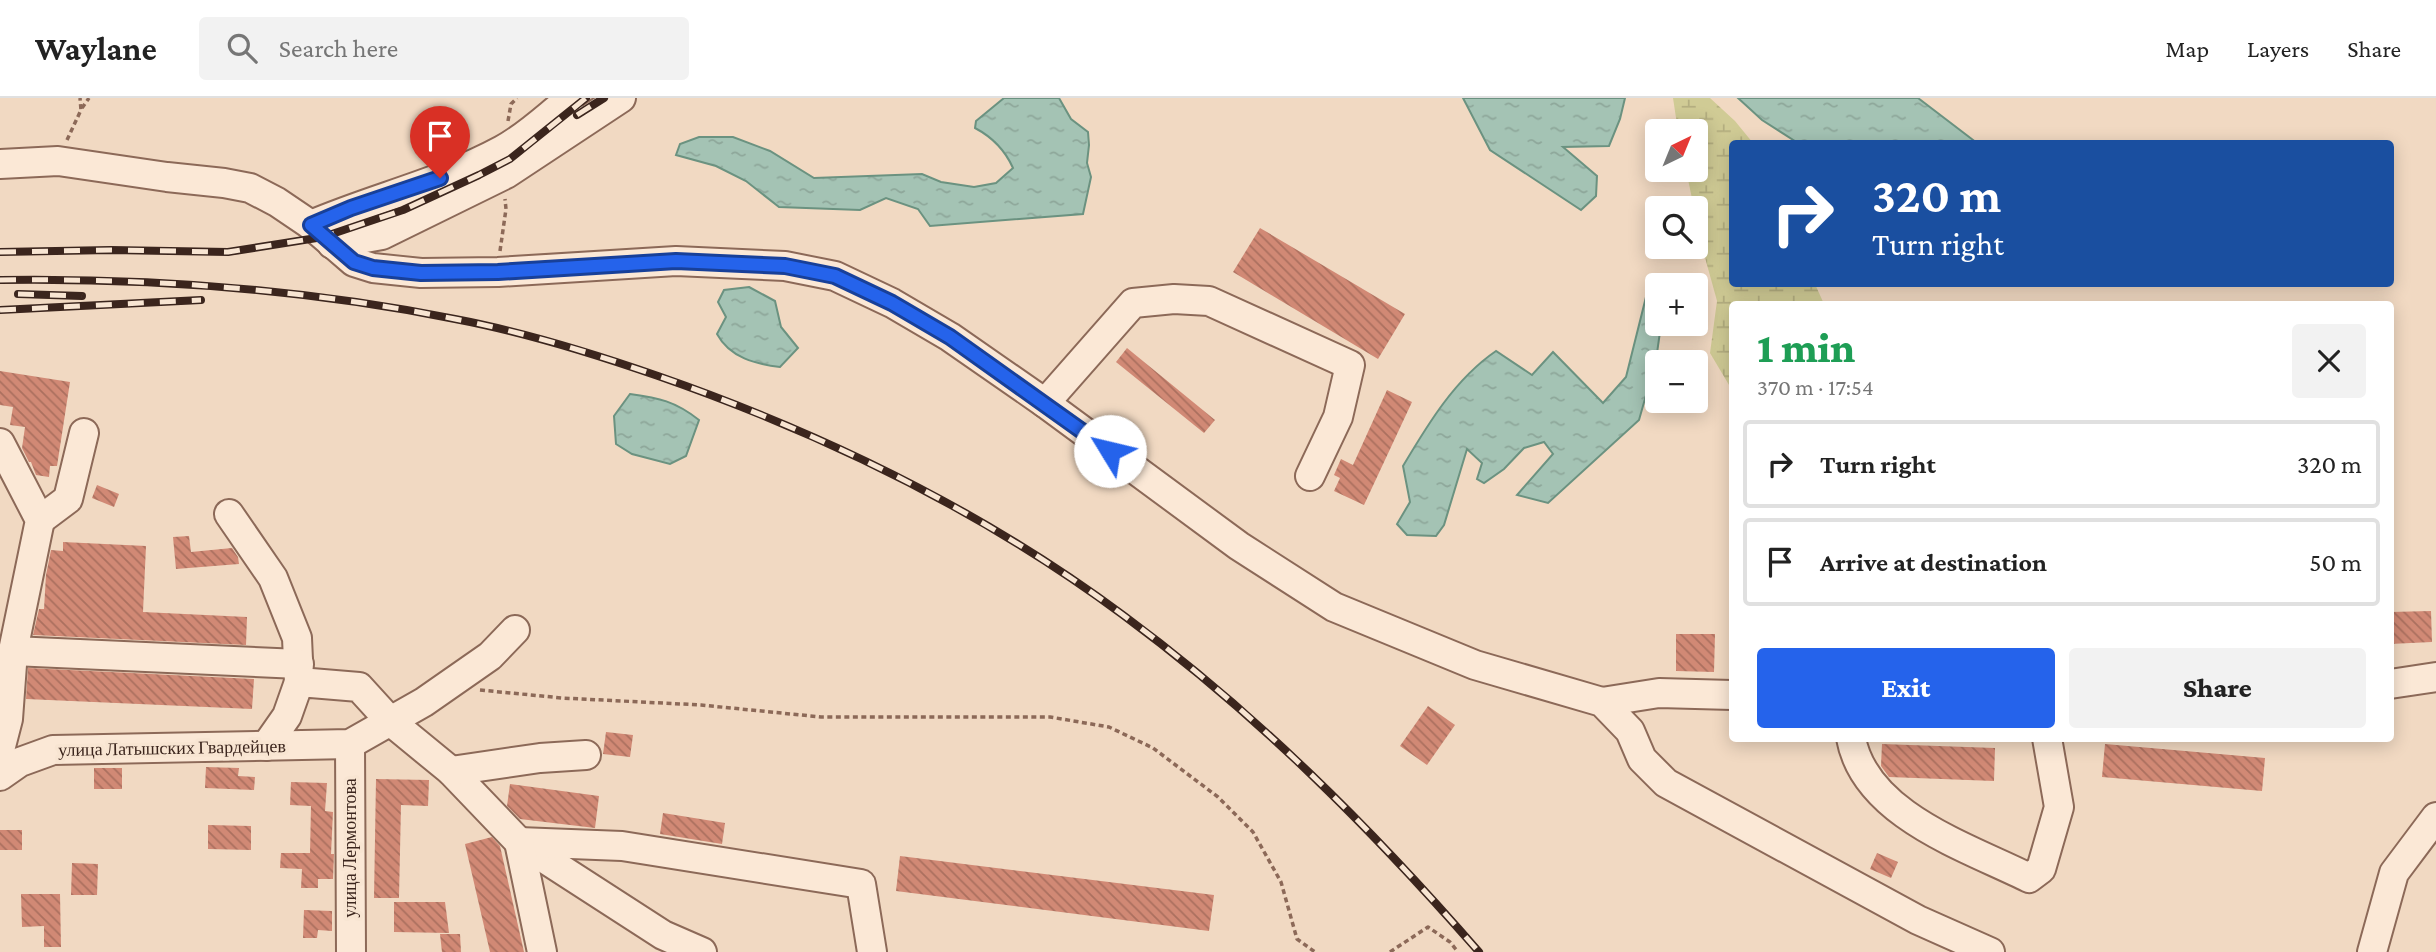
<!DOCTYPE html>
<html lang="en">
<head>
<meta charset="utf-8">
<style>
	body { margin:0; font-family:"Crimson Pro",serif; background:#f2f2f2; color:#222; height:100vh; display:flex; flex-direction:column; font-size:26px; white-space:nowrap }
	* { box-sizing:border-box; margin:0 }
	p { font-size:23px; color:#767676 }
	.icon { flex:none; width:38px; height:38px; fill:none; stroke:currentColor; stroke-width:2; stroke-linecap:round; stroke-linejoin:round }
	.map { position:relative; flex:1; overflow:hidden }
	.drawer { position:absolute; left:1729px; top:203px; width:665px; height:441px; display:flex; flex-direction:column; background:#fff; border-radius:7px; box-shadow:0 4px 18px #0003 }
	.drawer>* { flex:none }
	.guide { position:absolute; left:1729px; top:42px; width:665px; height:147px; border-radius:7px; box-shadow:0 4px 18px #0003; background:#1a4fa0; color:#fff; overflow:hidden }
	.needle { width:46px; rotate:43deg }
	.fabs { position:absolute; left:1645px; top:21px; display:grid; gap:14px }
	.fabs a { display:grid; place-items:center; width:63px; height:63px; border-radius:7px; background:#fff; box-shadow:0 4px 18px #0003; font-size:35px }
	.pin { position:absolute; display:grid; place-items:center; width:60px; height:60px; color:#fff; margin:-72px -30px; border-radius:50% 50% 50% 0; rotate:-45deg; box-shadow:0 0 7px #0007 }
	.pin .icon { rotate:45deg }
	.me { position:absolute; width:77px; margin:-38px; rotate:306deg; stroke-linejoin:round; filter:drop-shadow(0 0 5px #0008) }
	.turn { display:flex; align-items:center; gap:24px; height:147px; padding:0 28px; font-size:32px }
	.turn .icon { width:91px; height:91px; stroke-width:2.5 }
	.turn b { display:block; font-size:49px; line-height:60px }
	.round { display:grid; place-items:center; flex:none; width:74px; height:74px; border-radius:7px; background:#f2f2f2 }
	.headline { display:flex; align-items:center; justify-content:space-between; height:119px; padding:0 28px }
	h1 { font-size:42px; font-weight:800; line-height:52px; color:#1e9e55 }
	.primary-button { display:flex; gap:14px; margin-top:auto; padding:14px 28px }
	.primary-button a { flex:1; height:80px; border-radius:7px; background:#2563eb; color:#fff; font-size:28px; font-weight:800; line-height:80px; text-align:center }
	.primary-button a+a { background:#f2f2f2; color:#222 }
	ul { padding:0; list-style:none }
	li { display:flex; align-items:center; gap:21px; height:88px; margin:0 14px 10px; padding:0 14px; border:4px solid #e0e0e0; border-radius:7px }
	li div { flex:1 }
	li b { display:block; font-size:26px }
	li em { font-style:normal }
	header { display:flex; align-items:center; gap:42px; box-sizing:border-box; height:98px; padding:0 35px; background:#fff; border-bottom:2px solid #e0e0e0 }
	header strong { font-size:33px }
	nav { display:flex; gap:38px; margin-inline-start:auto; font-size:24px }
	.search { width:490px; height:63px; background:#f2f2f2; display:flex; align-items:center; gap:18px; box-sizing:border-box; padding:0 24px; border-radius:7px; color:#767676; font-size:26px }
	.map>svg:first-child { display:block }
</style>
</head>
<body>
<header>
<strong>Waylane</strong>
<div class="search"><svg class="icon" aria-label="search" viewBox="0 0 24 24"><circle cx="10" cy="10" r="6"/><path d="M15 15l6 6"/></svg>Search here</div>
<nav><a>Map</a><a>Layers</a><a>Share</a></nav>
</header>
<div class="map">
<svg width="2436" height="854" viewBox="0 0 2436 854">
	<defs>
		<pattern id="wetland-marsh" width="20" height="14" patternUnits="userSpaceOnUse" patternTransform="scale(1.75)"><rect width="20" height="14" fill="#d0cb95"/><path d="M1 5h8M5 5V1M11 12h8M15 12V8" fill="none" stroke="#b4ae80"/></pattern>
		<pattern id="water-ripples" width="26" height="14" patternUnits="userSpaceOnUse" patternTransform="scale(1.75)"><rect width="26" height="14" fill="#a4c3b4"/><path d="M2 4q2-2 4 0t4 0M15 11q2-2 4 0t4 0" fill="none" stroke="#8ea79a"/></pattern>
		<pattern id="building-back-hatch" width="6" height="6" patternUnits="userSpaceOnUse" patternTransform="scale(1.75)"><rect width="6" height="6" fill="#d18975"/><path d="M-1 5l2 2M0 0l6 6M5-1l2 2" fill="none" stroke="#ab705f"/></pattern>
	</defs>
	<rect width="100%" height="100%" fill="#f1d9c2"/>
	<!-- wetland -->
	<path fill="url(#wetland-marsh)" d="M1673 0H1710L1735 23 1753 45 1732 46V186H1815L1824 206H1732V292L1710 255 1717 203 1704 156 1696 110H1694L1686 72H1696V33H1678Z"/>
	<!-- water -->
	<g fill="url(#water-ripples)" stroke="#6b9280" stroke-width="2">
		<path d="M1004 0H1059L1071 21 1088 34 1089 47 1087 65 1091 79 1083 116 930 128 918 111 886 100 860 112 779 109 746 83 716 68 676 57 680 46 699 39H733L770 53 814 80 922 76 941 84 974 89 996 85 1013 70C1005 52 992 39 975 30L976 23Z"/>
		<path d="M1463 0H1625L1620 21 1609 48 1563 49 1597 78 1596 98 1581 112 1490 52Z"/>
		<path d="M1738 0H1918L1977 45 1928 46 1926 44 1920 46 1798 45 1762 22Z"/>
		<path d="M1650 183 1657 196V226L1661 227 1656 262 1639 322 1548 405 1517 397 1553 356 1544 344 1524 350 1504 371 1484 385 1477 381 1482 365 1467 351 1444 427 1436 438 1407 437 1397 426 1410 404 1403 368C1428 326 1455 281 1496 253L1532 277 1553 254 1603 305 1626 279Z"/>
		<path d="M749 189 775 203 781 229 798 250 780 269C756 266 730 260 717 236L726 219 718 204 724 192Z"/>
		<path d="M630 296C659 300 675 303 699 322L686 358 670 366 632 356 616 346 614 318Z"/>
	</g>
	<!-- building -->
	<g fill="url(#building-back-hatch)">
		<path d="M1260 130 1405 216 1378 261 1233 174Z"/>
		<path d="M1127 250 1215 322 1204 335 1116 264Z"/>
		<path d="M0 273 70 284 57 368H50L49 379 36 377 31 364H29L22 350 25 329 10 327 13 309 0 307Z"/>
		<path d="M1387 292 1412 304 1364 407 1334 393 1340 380 1334 377 1341 361 1353 367Z"/>
		<path d="M97 387 119 396 114 409 92 400Z"/>
		<path d="M189 438 191 454 232 450 238 459 239 466 176 471 173 439Z"/>
		<path d="M63 444 146 448 143 514 247 519 246 547 33 537 39 511H44L46 477 51 452 63 453Z"/>
		<path d="M2431 513 2432 544 2390 546V514Z"/>
		<path d="M1676 536H1715L1714 574 1676 573Z"/>
		<path d="M28 570 254 581 252 611 26 601Z"/>
		<path d="M1428 608 1455 627 1427 667 1400 648Z"/>
		<path d="M606 634 633 637 630 659 603 656Z"/>
		<path d="M1882 646 1995 650 1994 683 1889 679 1881 668Z"/>
		<path d="M2105 646 2265 660 2262 693 2102 679Z"/>
		<path d="M206 669 239 670 238 678 255 679 254 692 205 690Z"/>
		<rect x="94" y="670" width="28" height="21"/>
		<path d="M376 681 429 682 428 708 401 707 399 800H374Z"/>
		<path d="M291 684 327 685 325 713 333 714 331 756H334L333 781H318V790H301L302 771 280 770 281 755H310L311 708 290 707Z"/>
		<path d="M510 686 599 698 595 730 520 721 507 708Z"/>
		<path d="M663 715 725 725 722 746 660 736Z"/>
		<path d="M208 727 251 728V752L208 751Z"/>
		<rect x="0" y="732" width="22" height="20"/>
		<path d="M492 739 500 748 524 854H490L465 746Z"/>
		<path d="M1877 755 1898 764 1891 780 1870 771Z"/>
		<path d="M900 758 1214 797 1209 833 896 793Z"/>
		<path d="M72 765 98 766 97 797H71Z"/>
		<path d="M21 796H60L61 849H44V828L22 829Z"/>
		<path d="M394 804H445L449 835 394 834Z"/>
		<path d="M304 812 332 813V833L318 832 317 840H303Z"/>
		<path d="M440 836H460L461 854H442Z"/>
	</g>
	<g fill="none" stroke-linecap="round" stroke-linejoin="round">
		<defs>
			<g id="minor">
				<path d="M0 66 58 63 167 79 224 85 250 90 277 104 311 127 354 164 373 170 421 175 498 174 676 163 785 168 835 178 892 205 950 239 1045 305 1239 448 1334 509 1475 567 1602 604 1630 633 1642 661 1666 685 1918 822 1990 854"/>
				<path d="M311 127C374 100 441 85 502 52 527 39 549 17 571 0"/>
				<path d="M332 146 382 137 506 76 621 0"/>
				<path d="M1045 305 1133 205 1174 201 1209 203 1350 267 1338 319 1310 378"/>
				<path d="M0 345 40 422 13 553 8 621 0 652"/>
				<path d="M229 416 273 480 297 540 299 584"/>
				<path d="M40 422 68 401 84 335"/>
				<path d="M13 553 299 566"/>
				<path d="M2390 586 2436 579"/>
				<path d="M1602 604 1659 595 1732 597"/>
				<path d="M1851 640C1865 717 1967 749 2029 780L2041 771 2059 709 2047 640"/>
				<path d="M350 646 351 854"/>
				<path d="M266 648 287 618 299 584 359 589 390 623 451 673 519 744 663 837 702 854"/>
				<path d="M451 673 540 660 586 657"/>
				<path d="M0 678 20 664 53 652 350 646 424 604 490 558 515 532"/>
				<path d="M519 744 622 748 861 786 872 854"/>
				<path d="M519 744 542 854"/>
				<path d="M2372 854 2394 775 2436 719"/>
			</g>
		</defs>
		<!-- minor casing -->
		<use href="#minor" stroke="#8c6958" stroke-width="32"/>
		<!-- path -->
		<g stroke="#8c6958" stroke-width="3.5" stroke-dasharray="5 3.5" stroke-linecap="butt">
			<path d="M82 10 89 0"/>
			<path d="M508 23 511 6 517 0"/>
			<path d="M67 42 81 12 80 0"/>
			<path d="M500 153 506 111 505 101"/>
			<path d="M480 592 562 600 701 607 821 619H1050L1109 629 1153 650 1218 699 1253 734 1281 784 1297 841 1315 854"/>
			<path d="M1390 854 1428 829 1450 844 1458 854"/>
		</g>
		<!-- minor -->
		<use href="#minor" stroke="#fbe8d6" stroke-width="28"/>
		<defs>
			<g id="rail">
				<path d="M577 17 604 0"/>
				<path d="M0 154 111 152 228 154 323 139 403 112 479 77 510 61 586 0"/>
				<path d="M0 182C152 180 305 191 455 221 524 234 592 255 658 278 822 335 983 413 1123 517 1256 615 1371 730 1479 854"/>
				<path d="M18 196 82 198"/>
				<path d="M0 212 201 202"/>
			</g>
		</defs>
		<!-- rail casing -->
		<use href="#rail" stroke="#3b251d" stroke-width="8"/>
		<!-- rail -->
		<use href="#rail" stroke="#f8e5d2" stroke-width="5" stroke-dasharray="16" stroke-linecap="butt"/>
	</g>
	<g fill="none" stroke-linecap="round" stroke-linejoin="round">
		<defs>
			<path id="route" d="M440 80 351 110 311 127 354 164 373 170 421 175 498 174 676 163 785 168 835 178 892 205 950 239 1110 353"/>
		</defs>
		<!-- route casing -->
		<use href="#route" stroke="#184099" stroke-width="18"/>
		<!-- route -->
		<use href="#route" stroke="#2563eb" stroke-width="12"/>
	</g>
	<g text-anchor="middle" dominant-baseline="central" stroke-width="7" stroke-linejoin="round" paint-order="stroke">
		<!-- street labels -->
		<g font-size="18" fill="#3b251d" stroke="#f8e5d2">
			<text transform="translate(172 650) rotate(-1)">улица Латышских Гвардейцев</text>
			<text transform="translate(350 750) rotate(-90)">улица Лермонтова</text>
		</g>
	</g>
</svg>
<div class="fabs">
<a><svg class="needle" viewBox="-14 -14 28 28"><path d="M0-13l5 13h-10z" fill="#e53935"/><path d="M0 13l5-13h-10z" fill="#767676"/></svg></a>
<a><svg class="icon" aria-label="search" viewBox="0 0 24 24"><circle cx="10" cy="10" r="6"/><path d="M15 15l6 6"/></svg></a>
<a>+</a>
<a>−</a>
</div>
<div class="pin" style="left:440px;top:80px;background:#d93025"><svg class="icon" aria-label="arrive" viewBox="0 0 24 24"><path d="M6 21V4h12l-3 4 3 4H6"/></svg></div>
<svg class="me" style="left:1110px;top:353px" viewBox="-20 -20 40 40"><circle r="19" fill="#fff"/><path d="M0-13L10 11 0 6-10 11z" fill="#2563eb"/></svg>
<div class="guide">
<div class="turn"><svg class="icon" aria-label="right" viewBox="0 0 24 24"><path d="M7 20v-9h11M14 6l5 5-5 5"/></svg><div><b>320 m</b>Turn right</div></div>
</div>
<section class="drawer">
<div class="headline"><div><h1>1 min</h1><p>370 m · 17:54</p></div><a class="round"><svg class="icon" aria-label="close" viewBox="0 0 24 24"><path d="M6 6l12 12M18 6L6 18"/></svg></a></div>
<ul>
<li><svg class="icon" aria-label="right" viewBox="0 0 24 24"><path d="M7 20v-9h11M14 6l5 5-5 5"/></svg><div><b>Turn right</b></div><em>320 m</em></li>
<li><svg class="icon" aria-label="arrive" viewBox="0 0 24 24"><path d="M6 21V4h12l-3 4 3 4H6"/></svg><div><b>Arrive at destination</b></div><em>50 m</em></li>
</ul>
<div class="primary-button"><a>Exit</a><a>Share</a></div>
</section>
</div>
</body>
</html>
